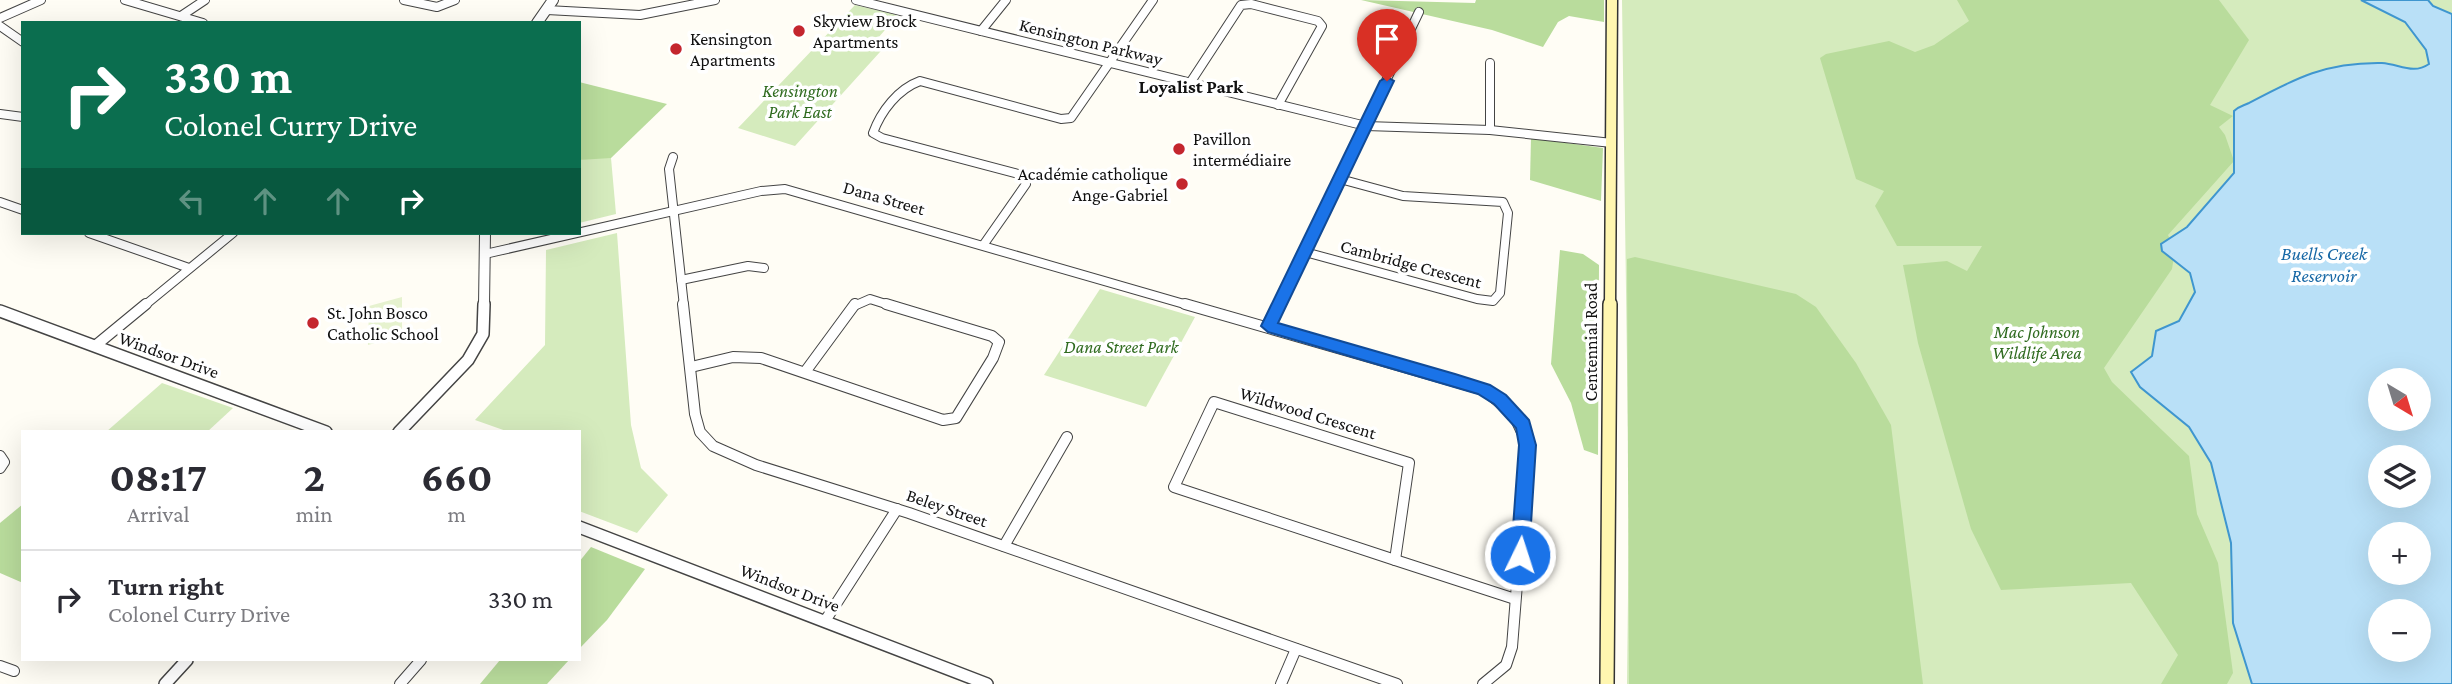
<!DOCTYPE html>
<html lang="en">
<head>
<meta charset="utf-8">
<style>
	body { margin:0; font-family:"Crimson Pro",serif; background:#f2f2f3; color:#2b2b33; height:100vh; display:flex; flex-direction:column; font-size:26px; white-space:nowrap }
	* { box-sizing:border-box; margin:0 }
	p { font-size:23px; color:#7c7c81 }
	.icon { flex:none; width:38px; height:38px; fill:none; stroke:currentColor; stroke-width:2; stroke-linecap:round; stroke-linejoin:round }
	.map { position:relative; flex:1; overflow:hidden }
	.drawer { position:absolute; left:21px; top:430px; width:560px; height:231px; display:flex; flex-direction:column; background:#fff; border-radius:0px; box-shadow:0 7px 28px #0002 }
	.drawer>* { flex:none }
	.banner { position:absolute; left:21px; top:21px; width:560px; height:214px; border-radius:0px; box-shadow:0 7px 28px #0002; background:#0b6e4f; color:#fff; overflow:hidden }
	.needle { width:46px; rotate:142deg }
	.buttons { position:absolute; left:2368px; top:368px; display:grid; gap:14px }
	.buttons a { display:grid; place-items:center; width:63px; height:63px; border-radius:50%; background:#fff; box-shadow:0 7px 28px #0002; font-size:35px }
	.pin { position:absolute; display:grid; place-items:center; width:60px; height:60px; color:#fff; margin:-72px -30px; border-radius:50% 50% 50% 0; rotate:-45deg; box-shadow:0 0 7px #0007 }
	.pin .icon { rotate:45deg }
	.me { position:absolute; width:77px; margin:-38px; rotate:4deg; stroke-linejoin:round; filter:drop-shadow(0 0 5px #0008) }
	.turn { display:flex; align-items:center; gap:24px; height:147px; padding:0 28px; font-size:32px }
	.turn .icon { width:91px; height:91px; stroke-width:2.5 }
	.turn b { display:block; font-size:49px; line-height:60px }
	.lanes { display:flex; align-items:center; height:66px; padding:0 28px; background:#0003; justify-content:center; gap:35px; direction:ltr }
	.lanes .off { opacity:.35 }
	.eta { display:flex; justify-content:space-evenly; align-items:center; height:119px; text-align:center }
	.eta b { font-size:42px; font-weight:700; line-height:49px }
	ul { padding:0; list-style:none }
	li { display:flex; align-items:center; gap:21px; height:98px; padding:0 28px; border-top:2px solid #e1e1e2 }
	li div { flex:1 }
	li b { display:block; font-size:26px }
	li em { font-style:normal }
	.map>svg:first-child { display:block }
</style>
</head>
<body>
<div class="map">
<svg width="2452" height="684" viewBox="0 0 2452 684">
	<rect width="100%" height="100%" fill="#fffdf5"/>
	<!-- green -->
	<g fill="#d5ebbd" fill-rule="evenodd">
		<path d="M1622 0H2452V684H1627L1629 507ZM2380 380H2418V418H2380ZM2380 457H2418V495H2380ZM2380 534H2418V572H2380ZM2380 611H2418V649H2380Z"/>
		<path d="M855 5 898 15 878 38 889 42 795 146 738 128Z"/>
		<path d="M594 157 611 158 616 214 579 223V160Z"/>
		<path d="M617 233 631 425 641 468 668 495 637 533 579 511V432H509L475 420 545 345 546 250Z"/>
		<path d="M1100 289 1195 317 1146 407 1044 375Z"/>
		<path d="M162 383 233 408 207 432H106Z"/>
	</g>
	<!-- forest -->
	<g fill="#b9dc9c">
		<path d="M1361 0 1475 3 1476 0H1604V22L1569 16 1558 22 1543 47 1492 30Z"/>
		<path d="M1957 0H2219L2249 40 2210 105 2233 116 2219 127 2225 135 2234 161 2168 235 2175 250 2172 269 2104 368 2112 382 2189 456 2197 514 2218 563 2233 673 2227 684H2161L2178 655 2131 583 2001 590 1971 529 1918 343 1903 265 1947 261 1967 271 1982 246H1897L1875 206 1884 191 1856 179 1820 58 1826 54 1889 41 1915 52 1934 45 1969 21Z"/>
		<path d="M579 82 667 104 611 158 579 160Z"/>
		<path d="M1531 138 1603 148 1601 201 1530 180Z"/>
		<path d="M1560 250 1583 254 1599 265 1598 455 1584 450 1571 403 1551 364Z"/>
		<path d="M1635 257 1796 294 1816 307 1856 363 1891 425 1923 684H1629L1627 259Z"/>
		<path d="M23 504V583L0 573V523Z"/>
		<path d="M591 547 645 569 607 620 579 649V562Z"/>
		<path d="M500 660H569L547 684H480Z"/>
	</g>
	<!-- pitch -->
	<path fill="#e6f2cf" d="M402 297V336L368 345 369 306Z"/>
	<!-- water -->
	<path fill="#b9e0f7" stroke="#3f96cf" stroke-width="2" fill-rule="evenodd" d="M2361 0H2428L2433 6 2452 14V684H2252L2233 623 2231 543 2211 463 2189 427 2140 387 2131 372 2152 356 2156 331 2179 321 2195 292 2190 273 2162 251 2161 244 2187 227 2234 173V111C2239 106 2243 106 2249 103 2296 78 2326 62 2382 63 2399 64 2413 75 2429 64L2426 50 2405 22ZM2380 380H2418V418H2380ZM2380 457H2418V495H2380ZM2380 534H2418V572H2380ZM2380 611H2418V649H2380Z"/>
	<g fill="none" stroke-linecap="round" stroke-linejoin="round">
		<defs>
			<g id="minor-far1">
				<path d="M125 0 203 23"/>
				<path d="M404 0 437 7 455 0"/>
				<path d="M856 0 1366 126 1490 130 1612 143"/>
				<path d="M547 10 640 15 715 0"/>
				<path d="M181 16 205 0"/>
				<path d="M0 18 41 0"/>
				<path d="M0 26 23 42"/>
				<path d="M981 31 1006 0"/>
				<path d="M1490 63V130"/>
				<path d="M1190 83 1241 5 1251 4 1318 21 1322 26 1278 105"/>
				<path d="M0 114 23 117"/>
				<path d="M673 157 669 169 684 306"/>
				<path d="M0 202 23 210"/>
				<path d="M89 233 189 268"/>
				<path d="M984 244 1026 184 1022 175 882 138 873 133C881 111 898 89 920 81L1061 119 1071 118 1153 0"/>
				<path d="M1305 252 1477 299 1493 301 1500 293 1508 213 1503 202 1403 196 1340 179"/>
				<path d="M485 254 761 191 785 189 1191 306"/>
				<path d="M681 280 748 266 764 268"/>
				<path d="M144 306 233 233"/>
				<path d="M854 306 870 299 892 306"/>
				<path d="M1278 306 1419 12"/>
			</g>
			<g id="minor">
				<path d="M683 304 695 414 700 432 713 446 756 465 909 513 1397 684"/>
				<path d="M1185 304 1484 390 1513 413 1528 445 1512 647 1506 665 1483 684"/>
				<path d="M1268 326 1279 304"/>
				<path d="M95 346 146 304"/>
				<path d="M691 367 733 357 761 358 943 420 956 418 993 358 999 342 992 336 886 304"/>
				<path d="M805 372 855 304"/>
				<path d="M1214 402 1409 463 1395 560 1174 487Z"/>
				<path d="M0 456 4 462 0 468"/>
				<path d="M1004 546 1067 437"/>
				<path d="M1395 560 1515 599"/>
				<path d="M825 621 897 509"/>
				<path d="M0 666 14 671"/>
				<path d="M400 684 421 660"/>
				<path d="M1281 684 1296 649"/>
			</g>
			<g id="tertiary-far1">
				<path d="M537 23 553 0"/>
				<path d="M484 306 485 233"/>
			</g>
			<g id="tertiary">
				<path d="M0 311 326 432"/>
				<path d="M399 432 468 360 483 334 484 304"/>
				<path d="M579 527 987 684"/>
				<path d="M165 684 187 660"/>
			</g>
			<path id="secondary-far1" d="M1610 306 1612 0"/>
			<path id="secondary" d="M1607 684 1610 304"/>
		</defs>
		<!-- minor-far1 casing -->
		<use href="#minor-far1" stroke="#444" stroke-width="10"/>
		<!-- minor casing -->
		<use href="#minor" stroke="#444" stroke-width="12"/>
		<!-- tertiary-far1 casing -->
		<use href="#tertiary-far1" stroke="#444" stroke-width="12"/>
		<!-- tertiary casing -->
		<use href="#tertiary" stroke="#444" stroke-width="14"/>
		<!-- secondary-far1 casing -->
		<use href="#secondary-far1" stroke="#333" stroke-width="13"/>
		<!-- secondary casing -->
		<use href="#secondary" stroke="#333" stroke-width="16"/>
		<!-- minor-far1 -->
		<use href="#minor-far1" stroke="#fff" stroke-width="8"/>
		<!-- minor -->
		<use href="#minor" stroke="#fff" stroke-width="10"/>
		<!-- tertiary-far1 -->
		<use href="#tertiary-far1" stroke="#fff" stroke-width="10"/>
		<!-- tertiary -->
		<use href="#tertiary" stroke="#fff" stroke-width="11"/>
		<!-- secondary-far1 -->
		<use href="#secondary-far1" stroke="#fff6b0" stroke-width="10"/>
		<!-- secondary -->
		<use href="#secondary" stroke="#fff6b0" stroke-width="13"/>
	</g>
	<!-- route -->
	<path fill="#1a73e8" stroke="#114b97" stroke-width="2" d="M1387 77 1394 81 1278 323 1455 374 1490 385 1506 395 1529 420 1536 445 1529 555 1526 560H1513L1511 555 1519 445 1516 428 1494 404 1478 394 1268 332 1261 326 1380 81Z"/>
	<!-- markers -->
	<g fill="#c4262e" stroke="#fff" stroke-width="2.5">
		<circle cx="799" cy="31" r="7"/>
		<circle cx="676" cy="49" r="7"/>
		<circle cx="1179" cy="149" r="7"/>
		<circle cx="1182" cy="184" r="7"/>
		<circle cx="313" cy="323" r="7"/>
	</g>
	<g text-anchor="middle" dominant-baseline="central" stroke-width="7" stroke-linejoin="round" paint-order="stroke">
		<!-- poi labels -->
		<g font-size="18" fill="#111" stroke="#fff" text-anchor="start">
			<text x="813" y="21">Skyview Brock<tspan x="813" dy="21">Apartments</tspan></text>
			<text x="690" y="39">Kensington<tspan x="690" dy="21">Apartments</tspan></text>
			<text x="1193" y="139">Pavillon<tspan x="1193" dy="21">intermédiaire</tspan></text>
			<text x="1168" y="174" text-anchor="end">Académie catholique<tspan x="1168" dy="21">Ange-Gabriel</tspan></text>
			<text x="327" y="313">St. John Bosco<tspan x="327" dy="21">Catholic School</tspan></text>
		</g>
		<!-- street labels -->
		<g font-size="18" fill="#111" stroke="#fff">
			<text transform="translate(1091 42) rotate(14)">Kensington Parkway</text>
			<text transform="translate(884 198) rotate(16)">Dana Street</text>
			<text transform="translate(1411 264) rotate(15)">Cambridge Crescent</text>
			<text transform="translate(1591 342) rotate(-90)">Centennial Road</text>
			<text transform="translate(169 355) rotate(20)">Windsor Drive</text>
			<text transform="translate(1308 413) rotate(17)">Wildwood Crescent</text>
			<text transform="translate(947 508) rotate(19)">Beley Street</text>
			<text transform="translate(790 588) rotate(21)">Windsor Drive</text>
		</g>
		<!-- park labels -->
		<g font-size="18" font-style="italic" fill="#2f6b1f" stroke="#fff">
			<text x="800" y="91">Kensington<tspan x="800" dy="21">Park East</tspan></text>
			<text x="2037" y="332">Mac Johnson<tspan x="2037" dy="21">Wildlife Area</tspan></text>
			<text x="1121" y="347">Dana Street Park</text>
		</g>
		<!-- neighbourhood labels -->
		<g font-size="19" font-weight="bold" fill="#111" stroke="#fff">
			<text x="1191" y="86">Loyalist Park</text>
		</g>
		<!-- water labels -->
		<g font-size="19" font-style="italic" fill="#1768a6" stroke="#fff">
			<text x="2324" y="253">Buells Creek<tspan x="2324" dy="22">Reservoir</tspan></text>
		</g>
	</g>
</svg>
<div class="buttons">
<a><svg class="needle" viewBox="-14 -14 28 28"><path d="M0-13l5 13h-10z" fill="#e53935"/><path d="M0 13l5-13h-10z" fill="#7c7c81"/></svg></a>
<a><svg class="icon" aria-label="layers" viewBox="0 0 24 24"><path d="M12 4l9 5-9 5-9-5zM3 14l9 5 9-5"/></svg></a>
<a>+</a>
<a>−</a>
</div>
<div class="pin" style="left:1387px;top:81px;background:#d93025"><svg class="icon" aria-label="arrive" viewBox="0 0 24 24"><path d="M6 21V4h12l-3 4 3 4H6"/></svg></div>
<svg class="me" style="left:1520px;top:555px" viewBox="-20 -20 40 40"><circle r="17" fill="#1a73e8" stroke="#fff" stroke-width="3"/><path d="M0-11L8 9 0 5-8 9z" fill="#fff"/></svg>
<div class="banner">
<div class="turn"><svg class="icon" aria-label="right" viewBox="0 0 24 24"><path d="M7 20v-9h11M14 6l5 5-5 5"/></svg><div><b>330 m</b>Colonel Curry Drive</div></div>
<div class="lanes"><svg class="icon off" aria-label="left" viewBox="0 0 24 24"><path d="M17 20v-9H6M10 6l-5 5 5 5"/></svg><svg class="icon off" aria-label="ahead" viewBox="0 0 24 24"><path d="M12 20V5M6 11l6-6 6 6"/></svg><svg class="icon off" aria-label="ahead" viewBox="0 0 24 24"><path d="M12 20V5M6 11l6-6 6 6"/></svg><svg class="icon" aria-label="right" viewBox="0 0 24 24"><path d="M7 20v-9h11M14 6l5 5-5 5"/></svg></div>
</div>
<section class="drawer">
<div class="eta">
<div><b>08:17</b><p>Arrival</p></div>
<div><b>2</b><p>min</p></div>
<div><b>660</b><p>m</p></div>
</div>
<ul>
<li><svg class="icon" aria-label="right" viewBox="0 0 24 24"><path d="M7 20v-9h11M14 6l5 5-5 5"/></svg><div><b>Turn right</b><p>Colonel Curry Drive</p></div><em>330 m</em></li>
</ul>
</section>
</div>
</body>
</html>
